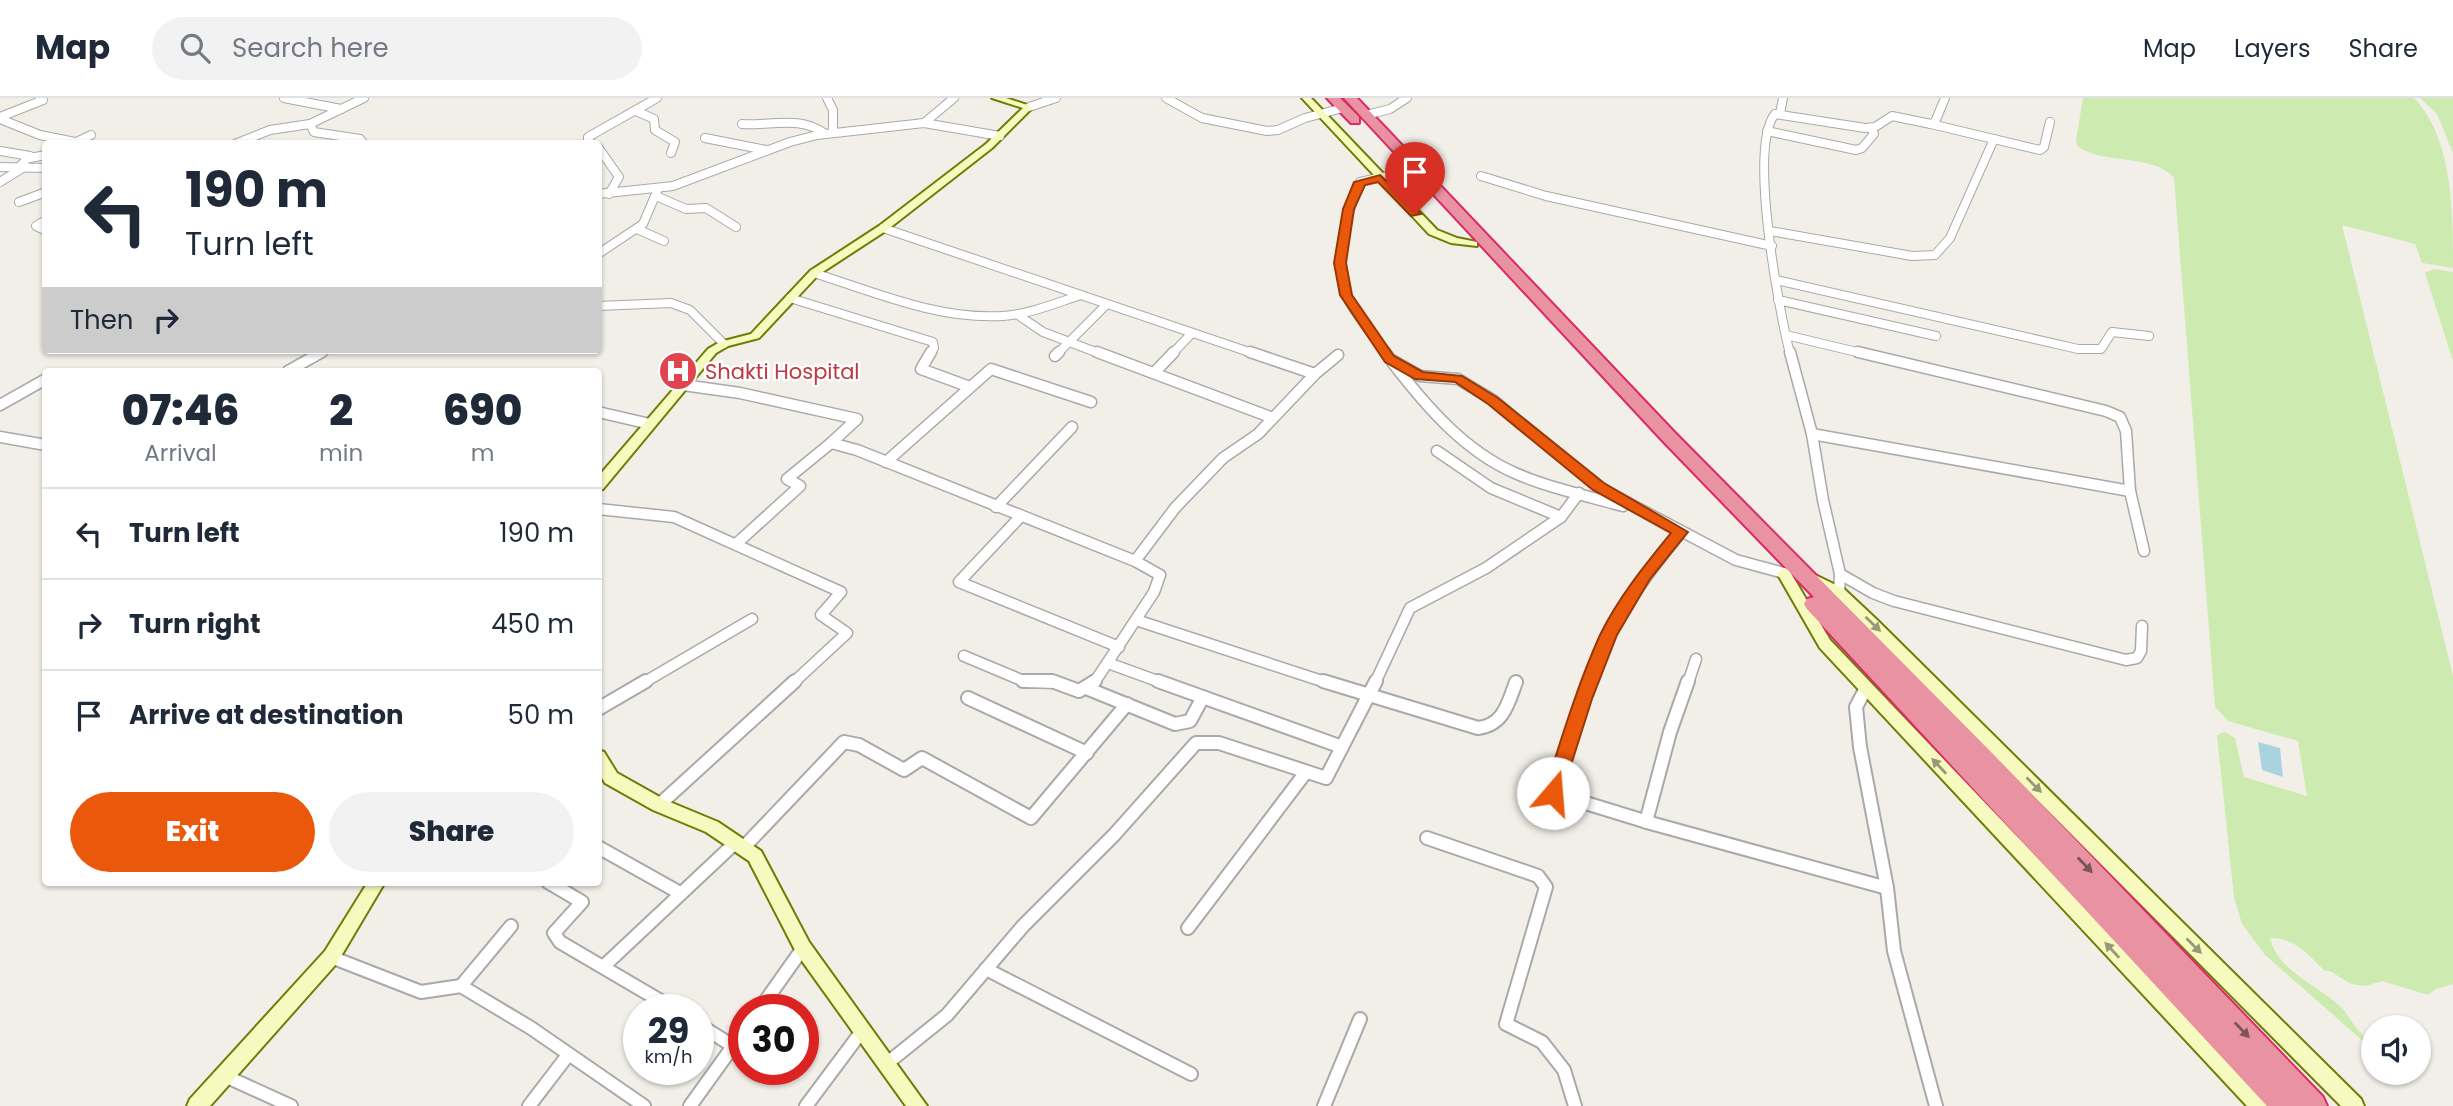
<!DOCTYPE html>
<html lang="en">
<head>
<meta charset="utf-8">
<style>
	body { margin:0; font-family:Poppins,sans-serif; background:#f2f2f3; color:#1f2937; height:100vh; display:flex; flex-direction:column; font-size:26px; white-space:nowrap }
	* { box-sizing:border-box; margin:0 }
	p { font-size:23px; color:#747a83 }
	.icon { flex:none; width:38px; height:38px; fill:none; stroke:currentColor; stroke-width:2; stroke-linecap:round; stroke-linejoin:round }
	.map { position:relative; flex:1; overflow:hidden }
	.drawer { position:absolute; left:42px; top:270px; width:560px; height:518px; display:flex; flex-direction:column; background:#fff; border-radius:7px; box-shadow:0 2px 5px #0004 }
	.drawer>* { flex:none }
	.top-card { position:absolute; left:42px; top:42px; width:560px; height:214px; border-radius:7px; box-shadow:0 2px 5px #0004; background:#fff; color:#1f2937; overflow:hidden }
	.controls { position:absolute; left:2361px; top:917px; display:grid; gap:14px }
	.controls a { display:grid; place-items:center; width:70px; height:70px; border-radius:50%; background:#fff; box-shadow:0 2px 5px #0004; font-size:35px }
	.speed { position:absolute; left:623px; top:896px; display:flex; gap:14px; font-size:35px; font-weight:700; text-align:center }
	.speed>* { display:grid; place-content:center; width:91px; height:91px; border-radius:50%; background:#fff; box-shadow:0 2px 5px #0004; line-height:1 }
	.speed small { font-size:18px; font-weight:400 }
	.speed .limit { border:10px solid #d22; background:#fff; color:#111 }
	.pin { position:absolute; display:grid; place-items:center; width:60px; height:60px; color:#fff; margin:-72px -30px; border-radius:50% 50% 50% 0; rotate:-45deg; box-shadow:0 0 7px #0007 }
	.pin .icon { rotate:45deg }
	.me { position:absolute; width:77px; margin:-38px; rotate:18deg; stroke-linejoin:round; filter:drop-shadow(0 0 5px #0008) }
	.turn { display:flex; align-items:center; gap:24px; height:147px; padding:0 28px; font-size:32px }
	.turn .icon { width:91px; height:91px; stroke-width:2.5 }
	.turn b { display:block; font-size:49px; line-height:60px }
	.then { display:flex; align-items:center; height:66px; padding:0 28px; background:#0003; gap:14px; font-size:26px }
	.eta { display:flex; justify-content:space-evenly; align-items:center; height:119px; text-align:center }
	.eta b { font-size:42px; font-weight:800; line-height:49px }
	.primary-button { display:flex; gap:14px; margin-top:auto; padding:14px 28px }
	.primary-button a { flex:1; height:80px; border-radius:42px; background:#ea580c; color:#fff; font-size:28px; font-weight:800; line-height:80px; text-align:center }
	.primary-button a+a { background:#f2f2f3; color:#1f2937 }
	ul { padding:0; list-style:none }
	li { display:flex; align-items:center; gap:21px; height:91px; padding:0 28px; border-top:2px solid #e0e1e3 }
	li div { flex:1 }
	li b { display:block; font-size:26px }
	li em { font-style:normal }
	header { display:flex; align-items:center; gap:42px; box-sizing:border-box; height:98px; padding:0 35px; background:#fff; border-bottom:2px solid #e0e1e3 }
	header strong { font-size:33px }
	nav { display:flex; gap:38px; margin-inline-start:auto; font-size:24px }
	.search { width:490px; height:63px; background:#f2f2f3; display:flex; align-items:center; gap:18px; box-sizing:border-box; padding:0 24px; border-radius:38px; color:#747a83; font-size:26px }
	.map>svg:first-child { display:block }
</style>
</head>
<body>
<header>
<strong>Map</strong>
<div class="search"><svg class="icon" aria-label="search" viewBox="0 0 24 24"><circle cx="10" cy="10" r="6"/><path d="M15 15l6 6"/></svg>Search here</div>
<nav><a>Map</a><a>Layers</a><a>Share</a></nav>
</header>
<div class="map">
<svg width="2453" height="1008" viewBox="0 0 2453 1008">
	<rect width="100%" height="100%" fill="#f2efe9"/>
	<!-- grass -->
	<g fill="#cdebb0">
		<path d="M2083 0H2414C2453 40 2453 114 2453 170L2422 165 2415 146 2342 127 2453 578V886L2436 891 2428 897 2382 883 2366 888 2351 886 2330 873H2325C2307 856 2296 840 2270 840 2278 873 2317 887 2340 908 2352 920 2356 936 2373 944V952L2265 857 2242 826 2234 799 2217 637 2225 634 2235 640 2244 679 2307 698 2298 643 2228 623 2215 609 2174 79C2148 55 2106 67 2078 49L2076 42Z"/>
		<path d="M2420 0H2453V55L2437 16Z"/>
		<path d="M2434 171 2453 174V263L2425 175Z"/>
	</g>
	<!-- water -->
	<path fill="#aad3df" d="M2258 644 2280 650 2283 679 2262 672Z"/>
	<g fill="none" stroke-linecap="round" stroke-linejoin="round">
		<defs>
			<g id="street-far2">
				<path d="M284 0 341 11"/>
				<path d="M827 0 833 12V35"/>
				<path d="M1166 0 1202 20 1267 33 1278 32 1305 20 1343 10"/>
				<path d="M1029 9 1056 0"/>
				<path d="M636 13 654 21 655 32 675 44 671 55"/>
				<path d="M1780 16 1783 0"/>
				<path d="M1366 17 1390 11 1407 0"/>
				<path d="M0 19 43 2 42 0"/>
				<path d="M0 21 40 37 75 44"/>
				<path d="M924 25 954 0"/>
				<path d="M310 26 314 34 360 41 364 46"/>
				<path d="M742 26C770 28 801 17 825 36"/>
				<path d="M1931 26 2040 52 2044 49 2050 24"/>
				<path d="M1767 33 1856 52 1862 50 1874 36 1871 30"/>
				<path d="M705 40 766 52"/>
				<path d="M72 46 91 37"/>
				<path d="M235 46 270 32 310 26 364 0"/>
				<path d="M593 46 588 43V39L657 0"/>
				<path d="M598 49 619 79 609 96"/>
				<path d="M0 53 30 58 19 69"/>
				<path d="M30 60 46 57"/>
				<path d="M0 69 46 70"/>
				<path d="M1481 78 1546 98 1772 148"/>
				<path d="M0 84 24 69"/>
				<path d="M598 96 673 88 790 44 817 37 924 25 1000 38"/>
				<path d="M656 98 686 111 706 110 736 129"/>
				<path d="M19 104 46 94"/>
				<path d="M46 122 36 128 46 133"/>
				<path d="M883 130 1255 256"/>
				<path d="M637 131 664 143"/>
				<path d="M1770 133 1912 158 1935 157 1950 140 1994 41"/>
				<path d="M598 156 643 126 658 91"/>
				<path d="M814 175C874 194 938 222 1003 218 1030 216 1056 205 1081 197"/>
				<path d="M1776 182 2078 251H2101L2112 234 2149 238"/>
				<path d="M790 200 933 244 934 250 930 256"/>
				<path d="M1778 202 1936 238"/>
				<path d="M598 208 671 205 690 212 724 246"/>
				<path d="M1018 217 1043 234 1101 256"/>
				<path d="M1786 237 1865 256"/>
				<path d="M319 256 326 252"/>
				<path d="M1057 256 1107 206"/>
				<path d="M1172 256 1192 235"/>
				<path d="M1386 256C1375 239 1353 215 1346 197 1332 162 1347 117 1360 84L1405 74"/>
				<path d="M1790 256C1779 212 1748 49 1775 16L1865 30 1875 29 1892 18 1931 26 1935 24 1945 0"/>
			</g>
			<g id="street-far1">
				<path d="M931 254 921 271 970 289"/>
				<path d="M1097 254 1273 320"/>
				<path d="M1250 254 1315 276"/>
				<path d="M1385 254 1390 261 1420 278 1458 281 1493 302 1598 389 1736 462 1784 475"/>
				<path d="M1790 254 1812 336 1823 402 1840 476 1839 495"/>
				<path d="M1858 254 2106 313 2120 319 2126 333 2130 393 2144 453"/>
				<path d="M1055 258 1059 254"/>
				<path d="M1392 264C1425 307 1464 353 1515 375 1549 390 1587 398 1623 408"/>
				<path d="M288 273 322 254"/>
				<path d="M1154 275 1174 254"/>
				<path d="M683 287 740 295 857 321 831 345 857 352 1135 463"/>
				<path d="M0 307 46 281"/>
				<path d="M598 314 650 326"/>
				<path d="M1812 336 2130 393"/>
				<path d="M0 339 46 347"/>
				<path d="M1437 353 1491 390 1561 419"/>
				<path d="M886 364 991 271 1091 304"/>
				<path d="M996 409 1072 329"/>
				<path d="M598 411 674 419 841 494 821 517 847 535 793 585"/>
				<path d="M1021 418 959 484 1119 549"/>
				<path d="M736 446 800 388 787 381 831 345"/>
				<path d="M1840 476 1873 495 1894 503 2126 562 2137 560 2141 553 2142 528"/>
				<path d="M1136 522 1328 585"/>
				<path d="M964 558 1026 584 1056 585"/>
				<path d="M1108 565 1163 585"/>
				<path d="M643 585 752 521"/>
				<path d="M1094 585 1154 494 1160 477 1135 463 1175 410 1223 360 1258 336 1315 276 1338 257"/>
				<path d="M1375 585 1410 510 1486 470 1561 419 1579 395"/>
				<path d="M1588 585C1609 528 1643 480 1681 434"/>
				<path d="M1688 585 1696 561"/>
			</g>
			<g id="street">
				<path d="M1023 583H1052L1079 593 1095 583"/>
				<path d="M1158 583 1342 649"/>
				<path d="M1323 583 1478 630C1504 627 1508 605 1516 584"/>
				<path d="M1589 583 1553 695 1654 726 1887 790"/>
				<path d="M1086 590 1175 626 1190 623 1203 599"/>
				<path d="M1866 590 1856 609 1860 649 1887 790 1894 853 1936 1008"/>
				<path d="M968 600 1087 655"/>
				<path d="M598 611 646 583"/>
				<path d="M659 707 795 583"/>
				<path d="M1646 724 1670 634 1688 583"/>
				<path d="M1427 740 1538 778 1546 789 1506 926 1542 944 1564 972 1575 1008"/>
				<path d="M598 749 680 795"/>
				<path d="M743 750 844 644 859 647 904 672 922 660 1031 720 1127 606"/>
				<path d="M548 784 582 804 554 835 560 844 676 912"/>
				<path d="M1188 830 1306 674"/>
				<path d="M331 859 421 894 461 888 531 930 644 1008"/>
				<path d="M604 868 735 745"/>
				<path d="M986 871 1191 976"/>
				<path d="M461 888 511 828"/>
				<path d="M759 912 803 850"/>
				<path d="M698 926 733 948"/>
				<path d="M885 967 947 917 1023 828 1114 737 1196 645H1219L1326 680 1376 583"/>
				<path d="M225 978 291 1008"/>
				<path d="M529 1008 568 957"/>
				<path d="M690 1008 744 933"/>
				<path d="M806 1008 862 933"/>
				<path d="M1324 1008 1360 921"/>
			</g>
			<g id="secondary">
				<path d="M992 0H1006L1033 9 992 50 887 132 818 177 759 240 728 248 716 255 603 391 598 392V379L708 251 720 244 751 236 810 173 879 128 986 46 1023 10Z"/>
				<path d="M1302 0H1311L1437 132 1457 140 1477 144V148L1451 145 1429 136Z"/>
				<path d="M1784 470 1789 472 1830 542 2267 1001 2270 1008H2247L1820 550 1777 475Z"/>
				<path d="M1811 475 1844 491 1876 521 2361 1001 2364 1008H2341L1866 529 1834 499 1806 483 1804 480Z"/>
				<path d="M598 652 604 654 617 675 665 702 718 724 761 753 809 844 927 1008H906L797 856 749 763 706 734 653 712 605 685 598 673Z"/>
				<path d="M368 784H385L337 865 210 1008H187L190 1001 325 853Z"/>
			</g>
			<g id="highway">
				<path d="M1327 0H1340L1359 19V25H1351Z"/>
				<path d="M1344 0H1357L1675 335 1994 657 2323 999 2327 1008H2267L1807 511 1804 506 1807 501 1814 499 1663 343Z"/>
			</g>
		</defs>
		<!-- street-far2 casing -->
		<use href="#street-far2" stroke="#a9a9a9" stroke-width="10"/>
		<!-- street-far1 casing -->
		<use href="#street-far1" stroke="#a9a9a9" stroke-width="13"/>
		<!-- street casing -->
		<use href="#street" stroke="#a9a9a9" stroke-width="16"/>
		<!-- secondary casing -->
		<use href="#secondary" stroke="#707d05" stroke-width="4"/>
		<!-- highway casing -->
		<use href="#highway" stroke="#dc2a67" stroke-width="4"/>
		<!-- street-far2 -->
		<use href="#street-far2" stroke="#fff" stroke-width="8"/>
		<!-- street-far1 -->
		<use href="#street-far1" stroke="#fff" stroke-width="10"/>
		<!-- street -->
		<use href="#street" stroke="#fff" stroke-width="12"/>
		<!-- secondary -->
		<use href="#secondary" fill="#f7fabf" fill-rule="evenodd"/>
		<!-- highway -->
		<use href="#highway" fill="#e892a2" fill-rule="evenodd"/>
	</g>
	<!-- one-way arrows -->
	<defs><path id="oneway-solid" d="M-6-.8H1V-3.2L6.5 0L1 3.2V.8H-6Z" transform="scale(1.75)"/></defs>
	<g fill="#979978">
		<use href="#oneway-solid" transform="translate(1873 526) rotate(44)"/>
		<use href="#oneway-solid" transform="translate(1939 668) rotate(-133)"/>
		<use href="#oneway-solid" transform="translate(2034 687) rotate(45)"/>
		<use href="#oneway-solid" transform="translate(2194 848) rotate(45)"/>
		<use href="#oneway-solid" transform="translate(2112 852) rotate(-133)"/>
	</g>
	<g fill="#7b545c">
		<use href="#oneway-solid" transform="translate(2085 767) rotate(46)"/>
		<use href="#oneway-solid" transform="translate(2242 932) rotate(46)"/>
	</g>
	<!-- route -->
	<path fill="#ea580c" stroke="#983908" stroke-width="2" d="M1380 77 1421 116 1411 118 1378 84 1365 87 1354 111 1346 165 1352 197 1394 258 1423 274 1462 278 1498 300 1604 385 1688 434 1650 481 1617 537 1592 601 1562 695 1559 701 1553 703 1546 701 1544 695C1561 642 1577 588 1600 537 1618 500 1645 467 1671 435L1593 392 1488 306 1455 284 1415 281 1385 264 1340 197 1334 165 1343 111 1354 84Z"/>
	<!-- icons -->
	<defs>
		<symbol id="hospital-disc" viewBox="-11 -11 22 22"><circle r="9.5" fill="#e0444e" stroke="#fff"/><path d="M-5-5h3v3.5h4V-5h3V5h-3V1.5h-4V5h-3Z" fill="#fff"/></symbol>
	</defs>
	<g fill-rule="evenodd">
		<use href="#hospital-disc" x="656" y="251" width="44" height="44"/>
	</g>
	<g text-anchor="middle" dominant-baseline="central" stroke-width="5" stroke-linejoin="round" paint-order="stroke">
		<!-- health labels -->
		<g font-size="21" fill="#be3a42" stroke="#fff" text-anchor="start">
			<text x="705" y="273">Shakti Hospital</text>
		</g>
	</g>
</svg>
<div class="controls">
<a><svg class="icon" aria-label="sound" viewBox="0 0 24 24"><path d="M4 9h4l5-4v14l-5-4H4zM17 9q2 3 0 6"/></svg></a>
</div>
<div class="speed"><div>29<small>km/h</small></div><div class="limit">30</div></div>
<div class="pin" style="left:1415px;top:116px;background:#d93025"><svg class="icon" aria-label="arrive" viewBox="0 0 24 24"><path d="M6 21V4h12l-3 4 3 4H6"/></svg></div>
<svg class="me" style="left:1553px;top:695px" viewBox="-20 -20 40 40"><circle r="19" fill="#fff"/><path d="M0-13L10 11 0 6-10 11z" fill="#ea580c"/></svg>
<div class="top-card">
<div class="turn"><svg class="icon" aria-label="left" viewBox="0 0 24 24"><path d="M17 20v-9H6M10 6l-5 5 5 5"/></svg><div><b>190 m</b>Turn left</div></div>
<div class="then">Then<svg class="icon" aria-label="right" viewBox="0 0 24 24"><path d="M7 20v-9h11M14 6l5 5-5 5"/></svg></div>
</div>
<section class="drawer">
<div class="eta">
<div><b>07:46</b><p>Arrival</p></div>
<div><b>2</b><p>min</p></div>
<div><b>690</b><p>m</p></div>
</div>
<ul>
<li><svg class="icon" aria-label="left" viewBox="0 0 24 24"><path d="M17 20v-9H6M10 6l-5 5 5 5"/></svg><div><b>Turn left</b></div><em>190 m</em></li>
<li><svg class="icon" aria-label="right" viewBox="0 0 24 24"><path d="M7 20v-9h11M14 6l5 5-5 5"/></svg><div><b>Turn right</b></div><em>450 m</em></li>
<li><svg class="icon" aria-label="arrive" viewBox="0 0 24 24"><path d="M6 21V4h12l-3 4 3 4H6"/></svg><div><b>Arrive at destination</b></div><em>50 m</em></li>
</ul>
<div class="primary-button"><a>Exit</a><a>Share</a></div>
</section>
</div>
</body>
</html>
